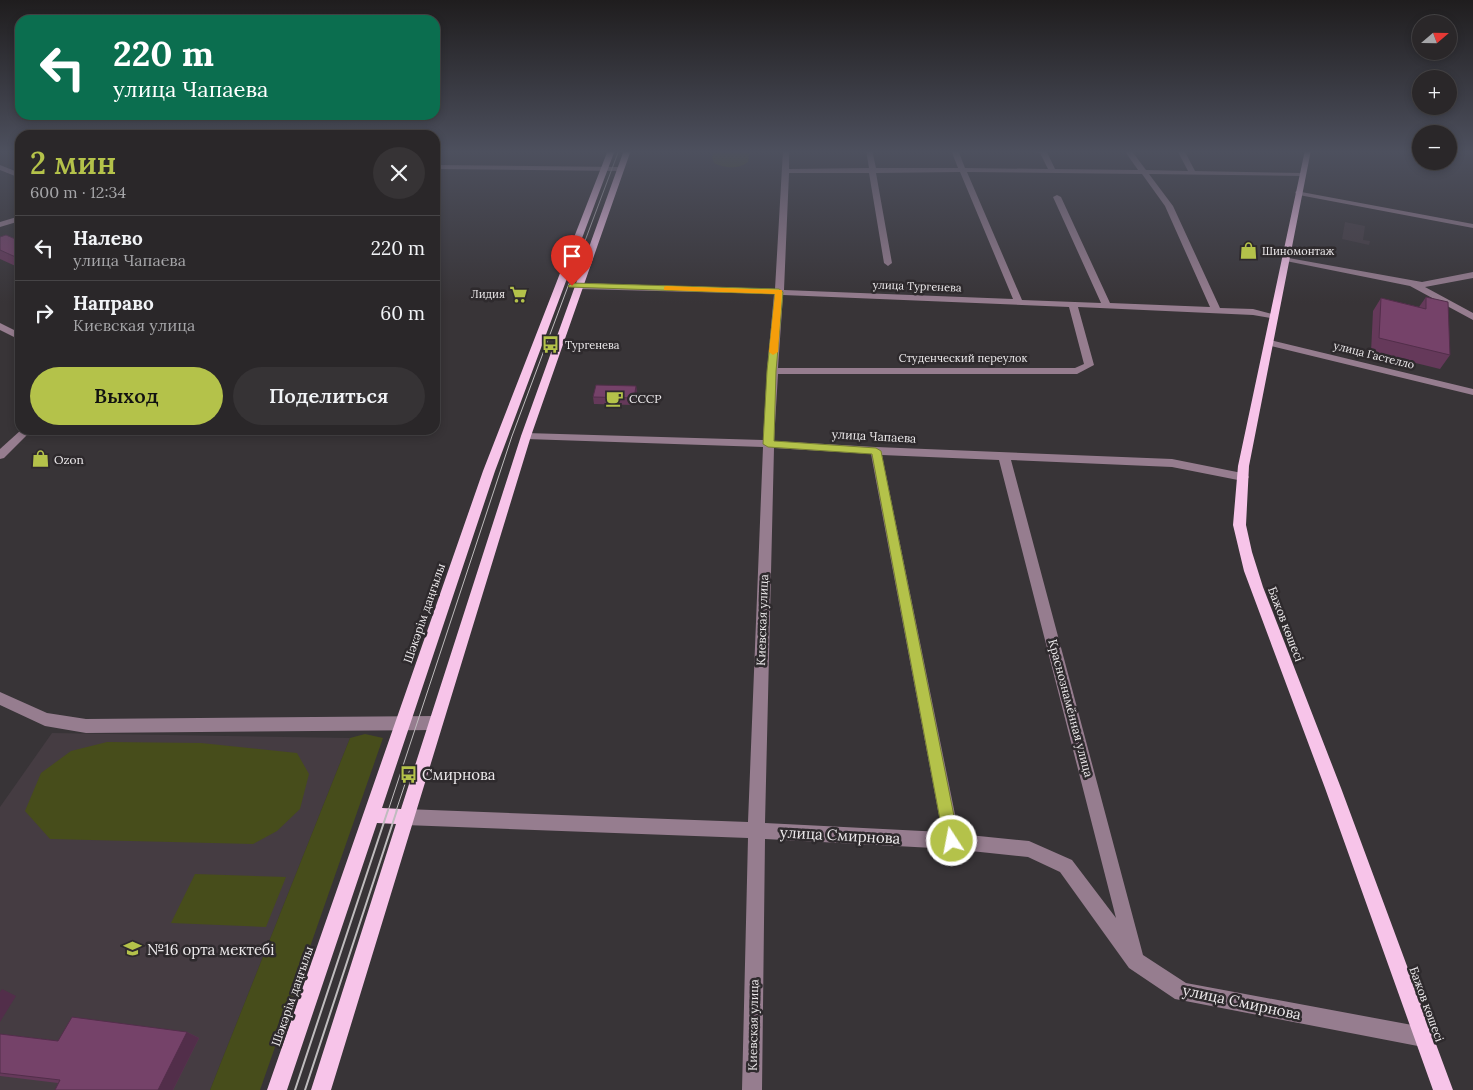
<!DOCTYPE html>
<html lang="ru">
<head>
<meta charset="utf-8">
<style>
	body { margin:0; font-family:Lora,serif; background:#363335; color:#f1f3f6; height:100vh; display:flex; flex-direction:column; font-size:19px; white-space:nowrap }
	* { box-sizing:border-box; margin:0 }
	p { font-size:16px; color:#a5a5a8 }
	.icon { flex:none; width:28px; height:28px; fill:none; stroke:currentColor; stroke-width:2; stroke-linecap:round; stroke-linejoin:round }
	.map { position:relative; flex:1; overflow:hidden }
	.details { position:absolute; left:15px; top:130px; width:425px; height:305px; display:flex; flex-direction:column; background:#2a2729; border-radius:15px; box-shadow:0 2px 8px #0003,0 0 0 1px #464446 }
	.details>* { flex:none }
	.top-card { position:absolute; left:15px; top:15px; width:425px; height:105px; border-radius:15px; box-shadow:0 2px 8px #0003,0 0 0 1px #464446; background:#0b6e4f; color:#fff; overflow:hidden }
	.needle { width:32px; rotate:70deg }
	.fabs { position:absolute; left:1412px; top:15px; display:grid; gap:10px }
	.fabs a { display:grid; place-items:center; width:45px; height:45px; border-radius:50%; background:#2a2729; box-shadow:0 2px 8px #0003,0 0 0 1px #464446; font-size:25px }
	.pin { position:absolute; display:grid; place-items:center; width:42px; height:42px; color:#fff; margin:-51px -21px; border-radius:50% 50% 50% 0; rotate:-45deg; box-shadow:0 0 5px #0007 }
	.pin .icon { rotate:45deg }
	.me { position:absolute; width:55px; margin:-28px; rotate:349deg; stroke-linejoin:round; filter:drop-shadow(0 0 4px #0008) }
	.turn { display:flex; align-items:center; gap:18px; height:105px; padding:0 15px; font-size:22px }
	.turn .icon { width:65px; height:65px; stroke-width:2.5 }
	.turn b { display:block; font-size:35px; line-height:42px }
	.round { display:grid; place-items:center; flex:none; width:52px; height:52px; border-radius:26px; background:#363335 }
	.summary { display:flex; align-items:center; justify-content:space-between; height:85px; padding:0 15px }
	h1 { font-size:30px; font-weight:600; line-height:38px; color:#b4c24a }
	.action { display:flex; gap:10px; margin-top:auto; padding:10px 15px }
	.action a { flex:1; height:58px; border-radius:30px; background:#b4c24a; color:#111; font-size:20px; font-weight:600; line-height:58px; text-align:center }
	.action a+a { background:#363335; color:#f1f3f6 }
	ul { padding:0; list-style:none }
	li { display:flex; align-items:center; gap:15px; height:65px; padding:0 15px; border-top:1px solid #464446 }
	li div { flex:1 }
	li b { display:block; font-size:19px }
	li em { font-style:normal }
	.map>svg:first-child { display:block }
</style>
</head>
<body>
<div class="map">
<svg width="1473" height="1090" viewBox="0 0 1473 1090">
	<rect width="100%" height="100%" fill="#383437"/>
	<!-- built -->
	<g fill="#453c42">
		<path d="M1345 222 1365 226 1363 240 1370 241 1369 245 1342 239Z"/>
		<path d="M52 733 350 738 210 1090H0V807Z"/>
	</g>
	<!-- green -->
	<g fill="#474d1b">
		<path d="M713 150H750L748 162C737 170 725 168 714 163L712 157Z"/>
		<path d="M365 734 383 738 260 1090H210L350 738Z"/>
		<path d="M107 742 201 743 297 753 309 774 300 809 277 831 253 844 50 839 25 811 41 773 71 751Z"/>
		<path d="M195 874 286 877 266 927 171 923Z"/>
	</g>
	<g fill="none" stroke-linecap="round" stroke-linejoin="round">
		<!-- minor -->
		<g fill="#967d8f" fill-rule="evenodd">
			<path d="M783 150H789V169L869 168 866 150H872L876 168H958L951 150H958L965 168 1048 169 1040 153 1023 150H1046L1055 169 1138 170 1124 150H1131L1146 170 1188 171 1177 150H1184L1195 171 1304 173V175L1302 176 1149 174 1173 206 1220 308 1253 309 1276 315V319L1253 315 1078 307 1094 365 1077 374H778L774 441 876 447 1172 459 1247 474 1249 477 1247 480 1243 481 1172 467 1011 460 1143 955 1186 983 1423 1027 1430 1030 1433 1037 1430 1044 1423 1047 1175 999 1129 968 1060 872 1028 857 952 849 765 839 762 1090H742L748 838 405 825 399 823 397 817 399 811 405 809 748 822 763 447 526 439 521 436 526 433 763 440 767 371 774 294 579 289 575 286 579 283 775 289ZM960 172 1013 299 784 290 789 173H869L884 263 888 266 892 263 876 173ZM967 172 1142 174 1165 206 1210 307 1110 303 1061 197 1057 195 1053 197 1101 303 1022 300ZM783 295 1069 307 1084 364 1075 368H778ZM774 448 871 454 942 832 765 823ZM882 455 999 460 1116 918 1072 860 1029 841 959 834Z"/>
			<path d="M0 165 20 173V178L0 170Z"/>
			<path d="M435 165 621 167 624 169 621 171 435 169Z"/>
			<path d="M1296 191 1473 224V228L1299 195 1295 193Z"/>
			<path d="M20 216V221L0 227V222Z"/>
			<path d="M1283 257 1422 282 1473 272V278L1425 287 1473 313V320L1410 286 1286 261H1283Z"/>
			<path d="M0 323 20 333V340L0 330Z"/>
			<path d="M1270 340 1473 389V395L1267 345 1265 343Z"/>
			<path d="M21 430H32L4 458 0 459V449Z"/>
			<path d="M0 692 47 713 86 719 435 716 440 718 443 723 440 728 435 730 86 733 45 726 0 705Z"/>
		</g>
		<!-- major -->
		<g fill="#f7c4e9" fill-rule="evenodd">
			<path d="M608 150H615L495 471 382 808 401 809 521 436 624 150H631L531 436 331 1090H311L396 824 377 823 287 1090H267L483 471Z"/>
			<path d="M1305 150H1311L1249 466 1246 525 1252 552 1263 587 1341 788 1453 1090H1433L1325 788 1244 571 1233 525 1238 466Z"/>
		</g>
		<!-- tram-far1 -->
		<g stroke="#bfbcbe" stroke-width="1">
			<path d="M388 811 512 436 619 150"/>
			<path d="M396 811 410 769"/>
		</g>
		<!-- tram -->
		<g stroke="#bfbcbe" stroke-width="2">
			<path d="M295 1090 388 810"/>
			<path d="M305 1090 397 810"/>
		</g>
	</g>
	<!-- wall -->
	<g fill="#65395a">
		<path d="M0 237 20 241V268L0 259Z"/>
		<path d="M1426 297 1450 355 1440 369 1371 352 1373 311 1381 298 1419 307Z"/>
		<path d="M636 386 637 393 635 405 594 404 593 397Z"/>
		<path d="M187 1032 199 1038 173 1090H55L58 1083 0 1076V1034L58 1041Z"/>
	</g>
	<!-- shaded-wall -->
	<g fill="#522e4a">
		<path d="M636 386 637 393 635 405 634 398Z"/>
		<path d="M2 989 16 996 0 1022V992Z"/>
		<path d="M187 1032 199 1038 173 1090H158Z"/>
	</g>
	<!-- building -->
	<g fill="#754269" stroke="#522e4a">
		<path d="M6 235 20 241V259L0 250V237Z"/>
		<path d="M1426 297 1448 302 1450 355 1379 338 1381 298 1426 309Z"/>
		<path d="M596 385 636 386 634 398 593 397Z"/>
		<path d="M72 1017 187 1032 158 1090H55L60 1080 0 1073V1034L58 1041Z"/>
	</g>
	<!-- sky -->
	<linearGradient id="sky" x2="0" y2="1"><stop stop-color="#1f1d1e"/><stop offset="0.5" stop-color="#4d505e"/><stop offset="1" stop-color="#4d505e" stop-opacity="0"/></linearGradient>
	<rect width="1473" height="303" fill="url(#sky)"/>
	<!-- route -->
	<path fill="#b4c24a" stroke="#757e30" d="M572 283 779 289 783 292 776 371 774 441 876 448 881 451 959 841 957 846 952 848 946 846 944 841 872 454 768 447 763 444 767 371 775 294 569 287 568 286Z"/>
	<!-- slow -->
	<path fill="#f59e0b" d="M666 286 782 290 778 352 773 355 769 352 775 294 664 290V287Z"/>
	<!-- icons -->
	<defs>
		<symbol id="shop-bare" viewBox="-9 -9 18 18"><path d="M-5-2.5h2.3a2.7 3.5 0 0 1 5.4 0H5L5.5 6h-11ZM-1.5-2.5h3a1.5 2.3 0 0 0-3 0Z" fill="#b4c24a" stroke="#2e2a2d" stroke-width="2.5" paint-order="stroke"/></symbol>
		<symbol id="supermarket-bare" viewBox="-9 -9 18 18"><path d="M-6-5.5h2.5l.6 2H6L4.5 2H-2.5L-4.4-4H-6ZM-1.5 3.2a1.3 1.3 0 1 0 .1 0ZM3 3.2a1.3 1.3 0 1 0 .1 0Z" fill="#b4c24a" stroke="#2e2a2d" stroke-width="2.5" paint-order="stroke"/></symbol>
		<symbol id="bus-bare" viewBox="-9 -9 18 18"><path d="M-5-6H5V4H4V6H2V4H-2V6H-4V4H-5ZM-3.5-4V0h7V-4ZM-3.5 1.2v1.5H-2V1.2ZM2 1.2v1.5H3.5V1.2Z" fill="#b4c24a" stroke="#2e2a2d" stroke-width="2.5" paint-order="stroke"/></symbol>
		<symbol id="cafe-bare" viewBox="-9 -9 18 18"><path d="M-5.5-4.5H6V0H3Q3 3.5 0 3.5H-2.5Q-5.5 3.5-5.5 0ZM3-3.2v2h1.7v-2ZM-6 4.5H4V6H-6Z" fill="#b4c24a" stroke="#2e2a2d" stroke-width="2.5" paint-order="stroke"/></symbol>
		<symbol id="school-bare" viewBox="-9 -9 18 18"><path d="M0-5L7-2L0 1L-7-2ZM-4 1L0 2.5L4 1V4Q0 6-4 4Z" fill="#b4c24a" stroke="#2e2a2d" stroke-width="2.5" paint-order="stroke"/></symbol>
	</defs>
	<g fill-rule="evenodd">
		<use href="#shop-bare" x="1236" y="238" width="25" height="25"/>
		<use href="#supermarket-bare" x="506" y="282" width="25" height="25"/>
		<use href="#bus-bare" x="538" y="332" width="25" height="25"/>
		<use href="#cafe-bare" x="602" y="386" width="25" height="25"/>
		<use href="#shop-bare" x="28" y="446" width="25" height="25"/>
		<use href="#bus-bare" x="396" y="762" width="25" height="25"/>
		<use href="#school-bare" x="120" y="936" width="25" height="25"/>
	</g>
	<g text-anchor="middle" dominant-baseline="central" stroke-width="5" stroke-linejoin="round" paint-order="stroke">
		<!-- far-poi labels -->
		<g font-size="11" fill="#edeaec" stroke="#2e2a2d" text-anchor="start">
			<text x="1262" y="251">Шиномонтаж</text>
			<text x="505" y="294" text-anchor="end">Лидия</text>
			<text x="565" y="345">Тургенева</text>
		</g>
		<!-- far-street labels -->
		<g font-size="11" fill="#edeaec" stroke="#2e2a2d">
			<text transform="translate(917 286) rotate(2)">улица Тургенева</text>
			<text transform="translate(1374 355) rotate(14)">улица Гастелло</text>
			<text x="963" y="358">Студенческий переулок</text>
		</g>
		<!-- poi labels -->
		<g font-size="12" fill="#edeaec" stroke="#2e2a2d" text-anchor="start">
			<text x="629" y="398">СССР</text>
			<text x="54" y="459">Ozon</text>
		</g>
		<!-- street labels -->
		<g font-size="12" fill="#edeaec" stroke="#2e2a2d">
			<text transform="translate(874 436) rotate(3)">улица Чапаева</text>
			<text transform="translate(424 613) rotate(-71)">Шәкәрім даңғылы</text>
			<text transform="translate(762 620) rotate(-88)">Киевская улица</text>
			<text transform="translate(1286 624) rotate(69)">Бажов көшесі</text>
			<text transform="translate(1071 708) rotate(75)">Краснознамённая улица</text>
			<text transform="translate(292 996) rotate(-71)">Шәкәрім даңғылы</text>
			<text transform="translate(1427 1004) rotate(70)">Бажов көшесі</text>
			<text transform="translate(753 1025) rotate(-89)">Киевская улица</text>
		</g>
		<!-- near-poi labels -->
		<g font-size="15" fill="#edeaec" stroke="#2e2a2d" text-anchor="start">
			<text x="422" y="774">Смирнова</text>
			<text x="147" y="949">№16 орта мектебі</text>
		</g>
		<!-- near-street labels -->
		<g font-size="15" fill="#edeaec" stroke="#2e2a2d">
			<text transform="translate(840 835) rotate(3)">улица Смирнова</text>
			<text transform="translate(1242 1002) rotate(12)">улица Смирнова</text>
		</g>
	</g>
</svg>
<div class="fabs">
<a><svg class="needle" viewBox="-14 -14 28 28"><path d="M0-13l5 13h-10z" fill="#e53935"/><path d="M0 13l5-13h-10z" fill="#a5a5a8"/></svg></a>
<a>+</a>
<a>−</a>
</div>
<div class="pin" style="left:572px;top:286px;background:#d93025"><svg class="icon" aria-label="arrive" viewBox="0 0 24 24"><path d="M6 21V4h12l-3 4 3 4H6"/></svg></div>
<svg class="me" style="left:952px;top:841px" viewBox="-20 -20 40 40"><circle r="17" fill="#b4c24a" stroke="#fff" stroke-width="3"/><path d="M0-11L8 9 0 5-8 9z" fill="#fff"/></svg>
<div class="top-card">
<div class="turn"><svg class="icon" aria-label="left" viewBox="0 0 24 24"><path d="M17 20v-9H6M10 6l-5 5 5 5"/></svg><div><b>220 m</b>улица Чапаева</div></div>
</div>
<section class="details">
<div class="summary"><div><h1>2 мин</h1><p>600 m · 12:34</p></div><a class="round"><svg class="icon" aria-label="close" viewBox="0 0 24 24"><path d="M6 6l12 12M18 6L6 18"/></svg></a></div>
<ul>
<li><svg class="icon" aria-label="left" viewBox="0 0 24 24"><path d="M17 20v-9H6M10 6l-5 5 5 5"/></svg><div><b>Налево</b><p>улица Чапаева</p></div><em>220 m</em></li>
<li><svg class="icon" aria-label="right" viewBox="0 0 24 24"><path d="M7 20v-9h11M14 6l5 5-5 5"/></svg><div><b>Направо</b><p>Киевская улица</p></div><em>60 m</em></li>
</ul>
<div class="action"><a>Выход</a><a>Поделиться</a></div>
</section>
</div>
</body>
</html>
